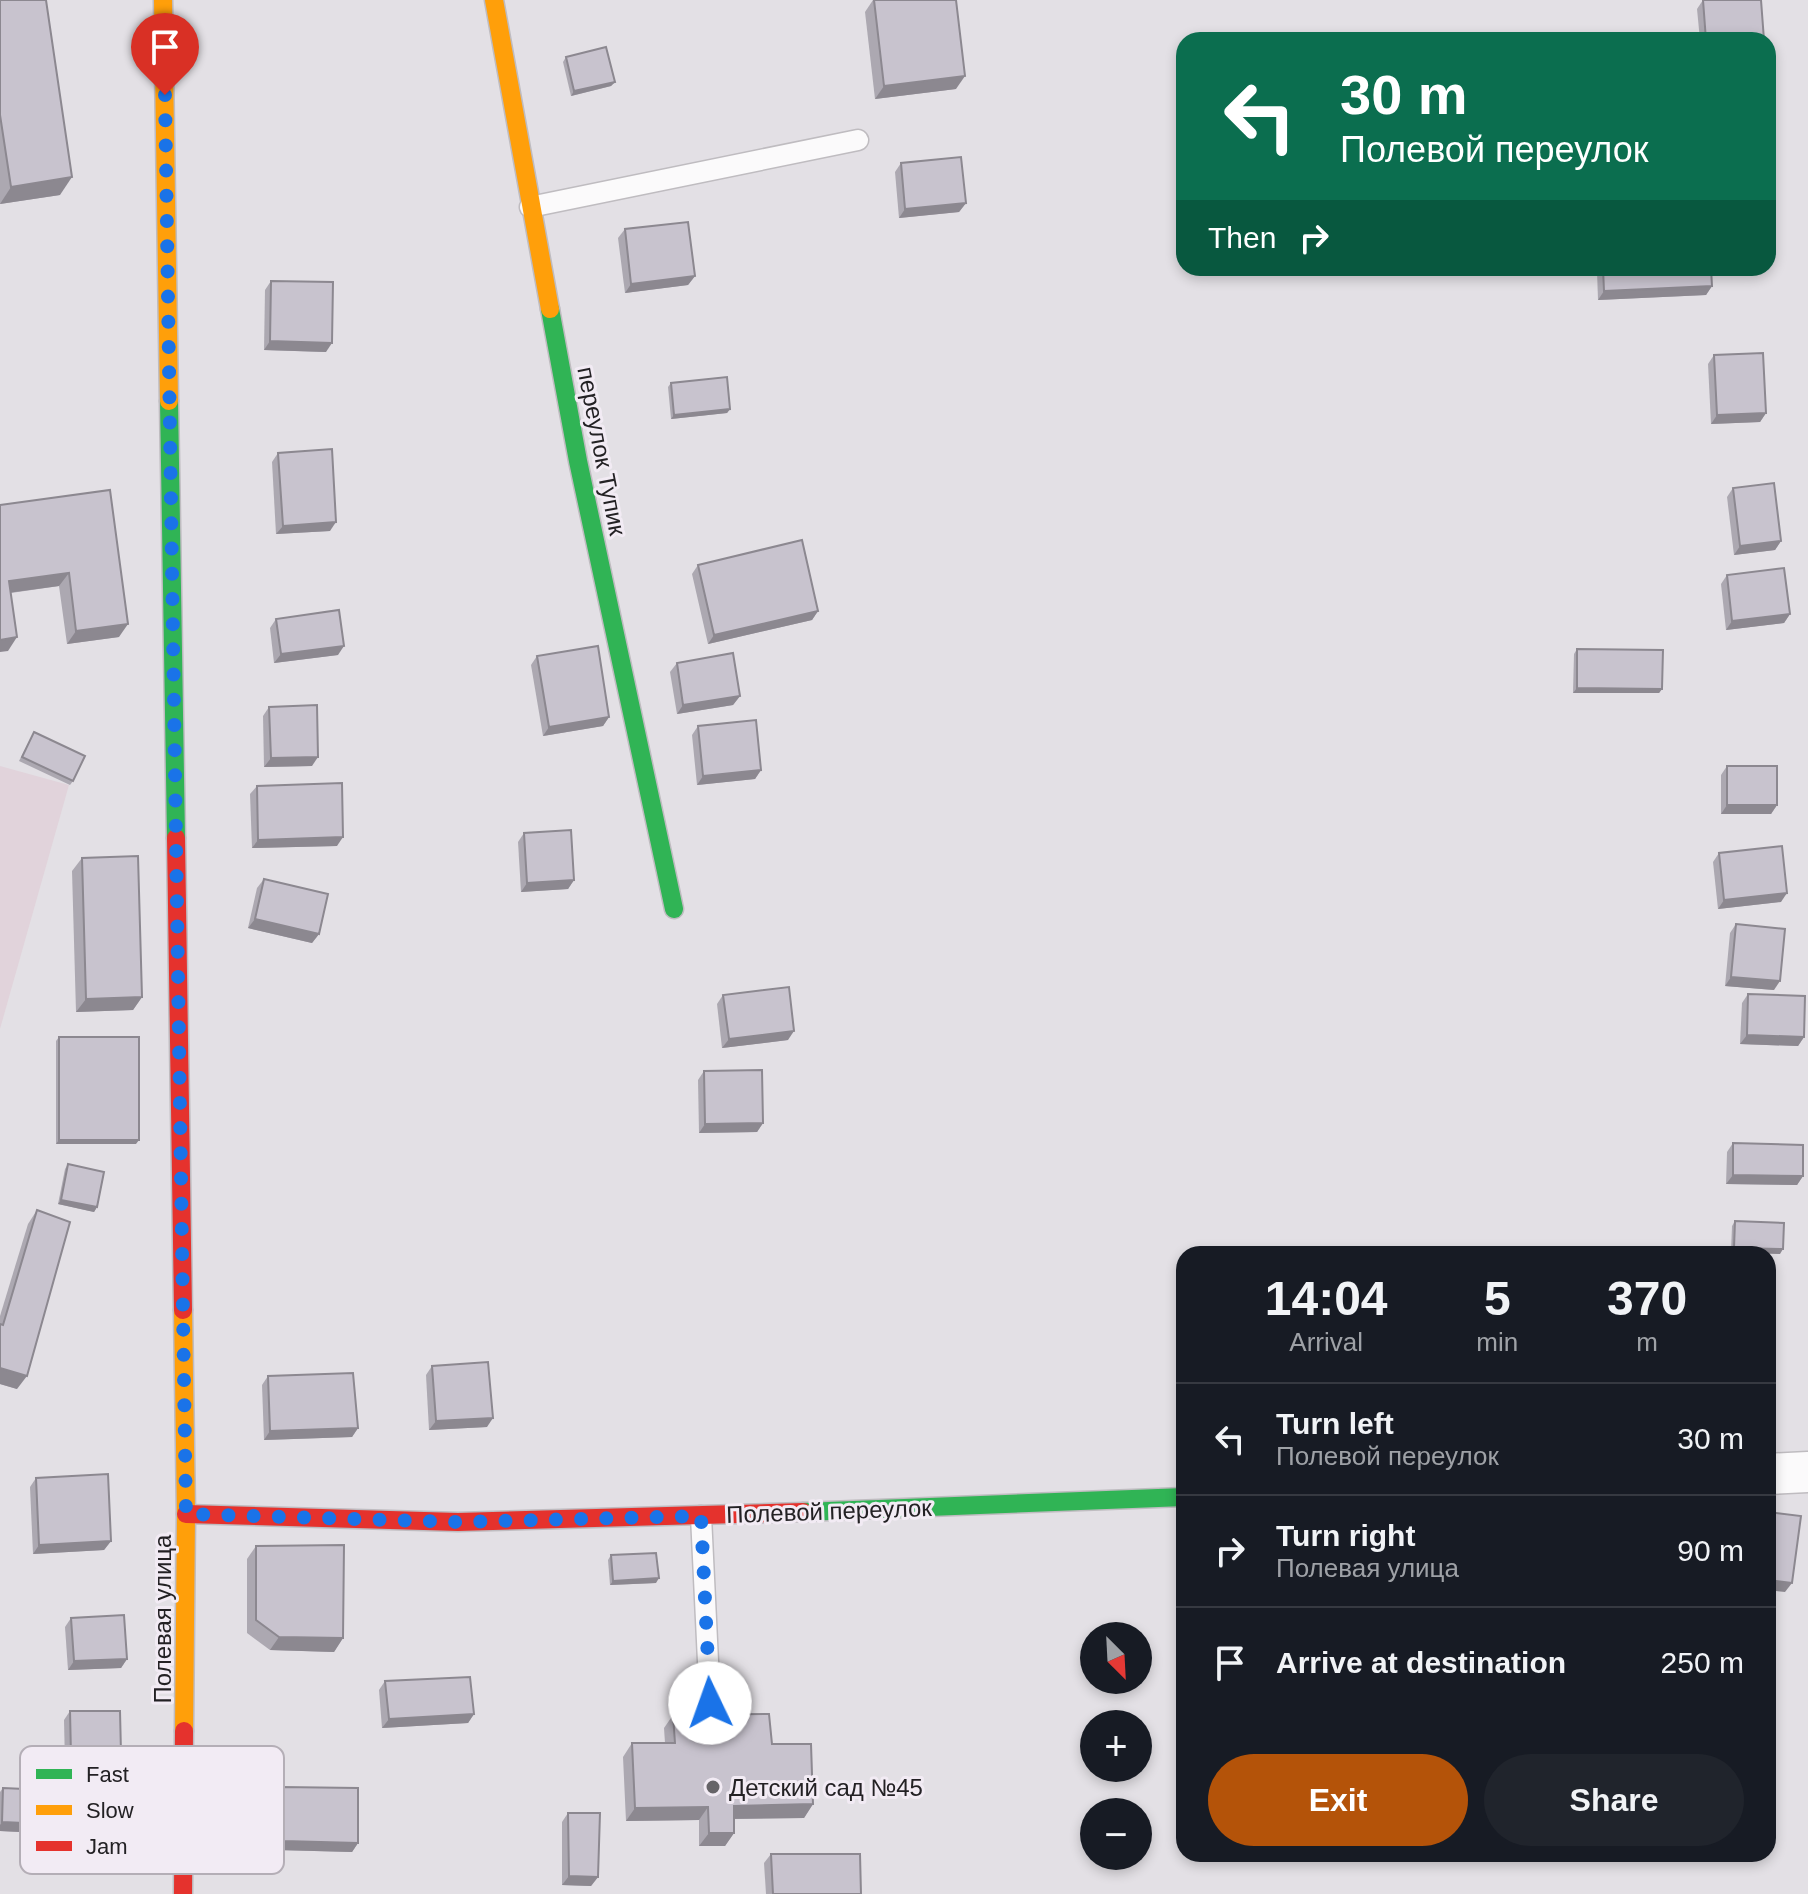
<!DOCTYPE html>
<html lang="en">
<head>
<meta charset="utf-8">
<style>
	body { margin:0; font-family:Helvetica,sans-serif; background:#20242c; color:#f1f3f6; height:100vh; display:flex; flex-direction:column; font-size:30px; white-space:nowrap }
	* { box-sizing:border-box; margin:0 }
	p { font-size:26px; color:#9ea1a6 }
	.icon { flex:none; width:44px; height:44px; fill:none; stroke:currentColor; stroke-width:2; stroke-linecap:round; stroke-linejoin:round }
	.map { position:relative; flex:1; overflow:hidden }
	.drawer { position:absolute; left:1176px; top:1246px; width:600px; height:616px; display:flex; flex-direction:column; background:#171b24; border-radius:24px; box-shadow:0 4px 12px #0003 }
	.drawer>* { flex:none }
	.top-card { position:absolute; left:1176px; top:32px; width:600px; height:244px; border-radius:24px; box-shadow:0 4px 12px #0003; background:#0b6e4f; color:#fff; overflow:hidden }
	.needle { width:52px; rotate:156deg }
	.fabs { position:absolute; left:1080px; top:1622px; display:grid; gap:16px }
	.fabs a { display:grid; place-items:center; width:72px; height:72px; border-radius:50%; background:#171b24; box-shadow:0 4px 12px #0003; font-size:40px }
	.pin { position:absolute; display:grid; place-items:center; width:68px; height:68px; color:#fff; margin:-82px -34px; border-radius:50% 50% 50% 0; rotate:-45deg; box-shadow:0 0 8px #0007 }
	.pin .icon { rotate:45deg }
	.me { position:absolute; width:88px; margin:-44px; rotate:357deg; stroke-linejoin:round; filter:drop-shadow(0 0 6px #0008) }
	.turn { display:flex; align-items:center; gap:28px; height:168px; padding:0 32px; font-size:36px }
	.turn .icon { width:104px; height:104px; stroke-width:2.5 }
	.turn b { display:block; font-size:56px; line-height:68px }
	.then { display:flex; align-items:center; height:76px; padding:0 32px; background:#0003; gap:16px; font-size:30px }
	.eta { display:flex; justify-content:space-evenly; align-items:center; height:136px; text-align:center }
	.eta b { font-size:48px; font-weight:700; line-height:56px }
	.cta { display:flex; gap:16px; margin-top:auto; padding:16px 32px }
	.cta a { flex:1; height:92px; border-radius:48px; background:#b45309; color:#fff; font-size:32px; font-weight:700; line-height:92px; text-align:center }
	.cta a+a { background:#20242c; color:#f1f3f6 }
	ul { padding:0; list-style:none }
	li { display:flex; align-items:center; gap:24px; height:112px; padding:0 32px; border-top:2px solid #363941 }
	li div { flex:1 }
	li b { display:block; font-size:30px }
	li em { font-style:normal }
	.map>svg:first-child { display:block }
</style>
</head>
<body>
<div class="map">
<svg width="1808" height="1894" viewBox="0 0 1808 1894">
	<rect width="100%" height="100%" fill="#e3e0e5"/>
	<!-- education -->
	<path fill="#e1d3db" d="M0 766 69 785 0 1029Z"/>
	<g fill="none" stroke-linecap="round" stroke-linejoin="round">
		<defs>
			<g id="lane">
				<path d="M530 207 858 140"/>
				<path d="M701 1516 710 1703"/>
			</g>
			<path id="street" d="M1768 1474 1808 1472"/>
			<g id="fast">
				<path d="M550 309 578 461 674 909"/>
				<path d="M169 401 176 838"/>
				<path d="M803 1512 1184 1497"/>
			</g>
			<g id="slow">
				<path d="M163 0 169 401"/>
				<path d="M494 0 550 309"/>
				<path d="M183 1310 186 1514 184 1731"/>
			</g>
			<g id="jam">
				<path d="M176 838 183 1310"/>
				<path d="M186 1514 458 1522 803 1512"/>
				<path d="M183 1894 184 1731"/>
			</g>
		</defs>
		<!-- lane casing -->
		<use href="#lane" stroke="#bfbcc0" stroke-width="23"/>
		<!-- street casing -->
		<use href="#street" stroke="#bfbcc0" stroke-width="43"/>
		<!-- fast casing -->
		<use href="#fast" stroke="#bfbcc0" stroke-width="21"/>
		<!-- slow casing -->
		<use href="#slow" stroke="#bfbcc0" stroke-width="21"/>
		<!-- jam casing -->
		<use href="#jam" stroke="#bfbcc0" stroke-width="21"/>
		<!-- lane -->
		<use href="#lane" stroke="#fbfafb" stroke-width="20"/>
		<!-- street -->
		<use href="#street" stroke="#fbfafb" stroke-width="40"/>
		<!-- fast -->
		<use href="#fast" stroke="#30b455" stroke-width="18"/>
		<!-- slow -->
		<use href="#slow" stroke="#ff9f0a" stroke-width="18"/>
		<!-- jam -->
		<use href="#jam" stroke="#e5322d" stroke-width="18"/>
	</g>
	<!-- wall -->
	<g fill="#aca8b1">
		<path d="M0 0 60 195 0 204Z"/>
		<path d="M873 0H874L956 89 875 99 865 12Z"/>
		<path d="M1703 0 1764 40H1700L1697 9Z"/>
		<path d="M566 57 615 82 611 86 571 96 563 62Z"/>
		<path d="M901 163 966 203 959 212 899 218 895 172Z"/>
		<path d="M625 229 695 276 688 285 625 293 618 238Z"/>
		<path d="M1598 268H1603L1712 286 1706 295 1598 300 1597 271Z"/>
		<path d="M271 281 326 352 264 350 265 290Z"/>
		<path d="M1714 355 1766 413 1760 422 1711 424 1708 364Z"/>
		<path d="M671 383 730 409 727 413 671 419 668 387Z"/>
		<path d="M278 453 330 531 276 534 272 462Z"/>
		<path d="M1733 488 1781 541 1775 550 1734 555 1727 497Z"/>
		<path d="M110 490 119 637 67 644 59 586 11 593 8 651 0 505Z"/>
		<path d="M698 565 818 611 812 620 708 644 692 574Z"/>
		<path d="M1727 575 1790 614 1784 623 1726 630 1721 584Z"/>
		<path d="M276 619 338 655 274 663 270 628Z"/>
		<path d="M1577 649 1662 689 1659 693H1573L1574 654Z"/>
		<path d="M537 656 609 717 603 726 543 736 531 665Z"/>
		<path d="M677 663 740 696 733 705 677 714 670 672Z"/>
		<path d="M269 707 312 766 264 767 263 716Z"/>
		<path d="M698 726 761 770 755 779 697 785 692 735Z"/>
		<path d="M34 732 73 781 70 785 19 761Z"/>
		<path d="M1727 766 1777 805 1771 814H1721V775Z"/>
		<path d="M257 786 337 846 252 848 250 794Z"/>
		<path d="M524 833 574 880 568 889 521 892 518 842Z"/>
		<path d="M1719 853 1781 902 1718 909 1713 862Z"/>
		<path d="M82 858 142 997 133 1010 76 1012 72 871Z"/>
		<path d="M264 879 319 934 312 943 248 928 257 888Z"/>
		<path d="M1736 924 1774 990 1725 986 1730 933Z"/>
		<path d="M1748 994 1804 1037 1798 1046 1740 1044 1742 1003Z"/>
		<path d="M723 995 788 1040 722 1048 717 1004Z"/>
		<path d="M59 1037 136 1144H56V1041Z"/>
		<path d="M704 1071 763 1123 757 1132 699 1133 698 1080Z"/>
		<path d="M1733 1143 1803 1176 1797 1185 1726 1184 1727 1152Z"/>
		<path d="M68 1164 97 1207 94 1212 58 1204 65 1169Z"/>
		<path d="M37 1210 17 1389 0 1384V1316L28 1224Z"/>
		<path d="M1735 1221 1780 1254 1731 1252 1732 1226Z"/>
		<path d="M432 1366 487 1427 429 1430 426 1375Z"/>
		<path d="M268 1376 358 1428 352 1437 264 1440 262 1385Z"/>
		<path d="M36 1478 111 1541 104 1550 33 1554 30 1487Z"/>
		<path d="M256 1546 343 1638 334 1652 270 1650 247 1633V1559Z"/>
		<path d="M611 1555 656 1583 610 1585 608 1560Z"/>
		<path d="M71 1618 127 1659 121 1668 68 1670 65 1627Z"/>
		<path d="M385 1681 474 1714 468 1723 382 1728 379 1690Z"/>
		<path d="M70 1711 114 1762 65 1764 64 1720Z"/>
		<path d="M673 1715 772 1744 813 1804 804 1818 734 1819V1833L725 1846H699V1820L626 1821 623 1757 632 1743H665L664 1728Z"/>
		<path d="M281 1787 358 1843 352 1852 277 1850 275 1795Z"/>
		<path d="M3 1788 61 1834 0 1831V1792Z"/>
		<path d="M568 1813 598 1877 591 1886 562 1885V1822Z"/>
		<path d="M771 1854 861 1894H766L764 1863Z"/>
	</g>
	<!-- shaded-wall -->
	<g fill="#8c8890">
		<path d="M965 76 956 89 875 99 884 86Z"/>
		<path d="M615 82 611 86 571 96 574 91Z"/>
		<path d="M72 177 60 195 0 204 11 187Z"/>
		<path d="M966 203 959 212 899 218 905 209Z"/>
		<path d="M695 276 688 285 625 293 631 284Z"/>
		<path d="M1712 286 1706 295 1598 300 1604 291Z"/>
		<path d="M270 341 332 343 326 352 264 350Z"/>
		<path d="M730 409 727 413 671 419 674 415Z"/>
		<path d="M1766 413 1760 422 1711 424 1717 415Z"/>
		<path d="M336 522 330 531 276 534 283 526Z"/>
		<path d="M1781 541 1775 550 1734 555 1740 546Z"/>
		<path d="M69 573 59 586 0 594 9 581Z"/>
		<path d="M818 611 812 620 708 644 714 635Z"/>
		<path d="M1790 614 1784 623 1726 630 1732 621Z"/>
		<path d="M128 624 119 637 67 644 76 631Z"/>
		<path d="M17 637 8 651 0 652V640Z"/>
		<path d="M344 646 338 655 274 663 281 654Z"/>
		<path d="M1577 688 1662 689 1659 693H1573Z"/>
		<path d="M740 696 733 705 677 714 683 705Z"/>
		<path d="M609 717 603 726 543 736 549 727Z"/>
		<path d="M318 757 312 766 264 767 271 758Z"/>
		<path d="M761 770 755 779 697 785 703 776Z"/>
		<path d="M1727 805H1777L1771 814H1721Z"/>
		<path d="M343 837 337 846 252 848 258 840Z"/>
		<path d="M574 880 568 889 521 892 527 883Z"/>
		<path d="M1787 893 1781 902 1718 909 1724 900Z"/>
		<path d="M255 919 319 934 312 943 248 928Z"/>
		<path d="M1731 977 1780 981 1774 990 1725 986Z"/>
		<path d="M142 997 133 1010 76 1012 86 999Z"/>
		<path d="M794 1031 788 1040 722 1048 729 1039Z"/>
		<path d="M1747 1035 1804 1037 1798 1046 1740 1044Z"/>
		<path d="M763 1123 757 1132 699 1133 705 1124Z"/>
		<path d="M59 1140H139L136 1144H56Z"/>
		<path d="M1733 1175 1803 1176 1797 1185 1726 1184Z"/>
		<path d="M61 1200 97 1207 94 1212 58 1204Z"/>
		<path d="M1734 1248 1783 1249 1780 1254 1731 1252Z"/>
		<path d="M0 1368 27 1376 17 1389 0 1384Z"/>
		<path d="M493 1418 487 1427 429 1430 436 1421Z"/>
		<path d="M358 1428 352 1437 264 1440 270 1431Z"/>
		<path d="M111 1541 104 1550 33 1554 39 1545Z"/>
		<path d="M659 1578 656 1583 610 1585 613 1581Z"/>
		<path d="M1768 1580 1792 1583 1785 1592 1768 1590Z"/>
		<path d="M279 1637 343 1638 334 1652 270 1650Z"/>
		<path d="M127 1659 121 1668 68 1670 74 1661Z"/>
		<path d="M474 1714 468 1723 382 1728 389 1719Z"/>
		<path d="M121 1753 114 1762 65 1764 71 1755Z"/>
		<path d="M813 1804 804 1818 724 1819 734 1806Z"/>
		<path d="M708 1807 699 1820 626 1821 635 1808Z"/>
		<path d="M2 1822 68 1825 61 1834 0 1831V1825Z"/>
		<path d="M709 1833H734L725 1846H699Z"/>
		<path d="M283 1841 358 1843 352 1852 277 1850Z"/>
		<path d="M569 1876 598 1877 591 1886 562 1885Z"/>
	</g>
	<!-- building -->
	<g fill="#c8c3ce" stroke="#8c8890" stroke-width="2">
		<path d="M0 0H46L72 177 11 187 0 115Z"/>
		<path d="M874 0H956L965 76 884 86Z"/>
		<path d="M1703 0H1761L1764 40H1706Z"/>
		<path d="M606 47 615 82 574 91 566 57Z"/>
		<rect x="1768" y="66" width="4" height="48"/>
		<path d="M961 157 966 203 905 209 901 163Z"/>
		<path d="M688 222 695 276 631 284 625 229Z"/>
		<path d="M1603 268H1711L1712 286 1604 291Z"/>
		<path d="M271 281 333 282 332 343 270 341Z"/>
		<path d="M1763 353 1766 413 1717 415 1714 355Z"/>
		<path d="M727 377 730 409 674 415 671 383Z"/>
		<path d="M332 449 336 522 283 526 278 453Z"/>
		<path d="M1774 483 1781 541 1740 546 1733 488Z"/>
		<path d="M110 490 128 624 76 631 69 573 9 581 17 637 0 640V505Z"/>
		<path d="M802 540 818 611 714 635 698 565Z"/>
		<path d="M1784 568 1790 614 1732 621 1727 575Z"/>
		<path d="M339 610 344 646 281 654 276 619Z"/>
		<path d="M598 646 609 717 549 727 537 656Z"/>
		<path d="M1577 649 1663 650 1662 689 1577 688Z"/>
		<path d="M733 653 740 696 683 705 677 663Z"/>
		<path d="M317 705 318 757 271 758 269 707Z"/>
		<path d="M756 720 761 770 703 776 698 726Z"/>
		<path d="M34 732 85 756 73 781 22 757Z"/>
		<rect x="1727" y="766" width="50" height="39"/>
		<path d="M342 783 343 837 258 840 257 786Z"/>
		<path d="M571 830 574 880 527 883 524 833Z"/>
		<path d="M1782 846 1787 893 1724 900 1719 853Z"/>
		<path d="M138 856 142 997 86 999 82 858Z"/>
		<path d="M264 879 328 894 319 934 255 919Z"/>
		<path d="M1736 924 1785 929 1780 981 1731 977Z"/>
		<path d="M789 987 794 1031 729 1039 723 995Z"/>
		<path d="M1748 994 1805 996 1804 1037 1747 1035Z"/>
		<rect x="59" y="1037" width="80" height="103"/>
		<path d="M762 1070 763 1123 705 1124 704 1071Z"/>
		<path d="M1733 1143 1803 1145V1176L1733 1175Z"/>
		<path d="M68 1164 104 1172 97 1207 61 1200Z"/>
		<path d="M37 1210 70 1222 27 1376 0 1368V1324L3 1325Z"/>
		<path d="M1735 1221 1784 1223 1783 1249 1734 1248Z"/>
		<path d="M488 1362 493 1418 436 1421 432 1366Z"/>
		<path d="M353 1373 358 1428 270 1431 268 1376Z"/>
		<path d="M108 1474 111 1541 39 1545 36 1478Z"/>
		<path d="M1768 1512 1801 1516 1792 1583 1768 1580Z"/>
		<path d="M344 1545 343 1638 279 1637 256 1620V1546Z"/>
		<path d="M656 1553 659 1578 613 1581 611 1555Z"/>
		<path d="M124 1615 127 1659 74 1661 71 1618Z"/>
		<path d="M470 1677 474 1714 389 1719 385 1681Z"/>
		<path d="M70 1711H120L121 1753 71 1755Z"/>
		<path d="M769 1714 772 1744H811L813 1804 734 1806V1833H709L708 1807 635 1808 632 1743H675L673 1715Z"/>
		<path d="M281 1787 358 1788V1843L283 1841Z"/>
		<path d="M3 1788 68 1791V1825L2 1822Z"/>
		<path d="M568 1813H600L598 1877 569 1876Z"/>
		<path d="M771 1854H860L861 1894H773Z"/>
	</g>
	<g fill="none" stroke-linecap="round" stroke-linejoin="round">
		<!-- route -->
		<path stroke="#1a73e8" stroke-width="14" stroke-dasharray="0 25.2" d="M165 95 186 1514 458 1522 701 1516 710 1703"/>
	</g>
	<!-- markers -->
	<circle fill="#666468" stroke="#f2ebf4" stroke-width="3" cx="713" cy="1787" r="8"/>
	<g text-anchor="middle" dominant-baseline="central" stroke-width="6" stroke-linejoin="round" paint-order="stroke">
		<!-- street labels -->
		<g font-size="24" fill="#232124" stroke="#f2ebf4">
			<text transform="translate(602 451) rotate(79)">переулок Тупик</text>
			<text transform="translate(829 1511) rotate(-2)">Полевой переулок</text>
			<text transform="translate(162 1619) rotate(-90)">Полевая улица</text>
		</g>
		<!-- poi labels -->
		<g font-size="24" fill="#232124" stroke="#f2ebf4" text-anchor="start">
			<text x="729" y="1787">Детский сад №45</text>
		</g>
	</g>
	<!-- legend -->
	<rect x="20" y="1746" width="264" height="128" rx="12" fill="#f2ebf4" stroke="#b4aeb6" stroke-width="2"/>
	<rect x="36" y="1769" width="36" height="10" fill="#30b455"/>
	<rect x="36" y="1805" width="36" height="10" fill="#ff9f0a"/>
	<rect x="36" y="1841" width="36" height="10" fill="#e5322d"/>
	<g font-size="22" fill="#232124">
		<text x="86" y="1782">Fast</text>
		<text x="86" y="1818">Slow</text>
		<text x="86" y="1854">Jam</text>
	</g>
</svg>
<div class="fabs">
<a><svg class="needle" viewBox="-14 -14 28 28"><path d="M0-13l5 13h-10z" fill="#e53935"/><path d="M0 13l5-13h-10z" fill="#9ea1a6"/></svg></a>
<a>+</a>
<a>−</a>
</div>
<div class="pin" style="left:165px;top:95px;background:#d93025"><svg class="icon" aria-label="arrive" viewBox="0 0 24 24"><path d="M6 21V4h12l-3 4 3 4H6"/></svg></div>
<svg class="me" style="left:710px;top:1703px" viewBox="-20 -20 40 40"><circle r="19" fill="#fff"/><path d="M0-13L10 11 0 6-10 11z" fill="#1a73e8"/></svg>
<div class="top-card">
<div class="turn"><svg class="icon" aria-label="left" viewBox="0 0 24 24"><path d="M17 20v-9H6M10 6l-5 5 5 5"/></svg><div><b>30 m</b>Полевой переулок</div></div>
<div class="then">Then<svg class="icon" aria-label="right" viewBox="0 0 24 24"><path d="M7 20v-9h11M14 6l5 5-5 5"/></svg></div>
</div>
<section class="drawer">
<div class="eta">
<div><b>14:04</b><p>Arrival</p></div>
<div><b>5</b><p>min</p></div>
<div><b>370</b><p>m</p></div>
</div>
<ul>
<li><svg class="icon" aria-label="left" viewBox="0 0 24 24"><path d="M17 20v-9H6M10 6l-5 5 5 5"/></svg><div><b>Turn left</b><p>Полевой переулок</p></div><em>30 m</em></li>
<li><svg class="icon" aria-label="right" viewBox="0 0 24 24"><path d="M7 20v-9h11M14 6l5 5-5 5"/></svg><div><b>Turn right</b><p>Полевая улица</p></div><em>90 m</em></li>
<li><svg class="icon" aria-label="arrive" viewBox="0 0 24 24"><path d="M6 21V4h12l-3 4 3 4H6"/></svg><div><b>Arrive at destination</b></div><em>250 m</em></li>
</ul>
<div class="cta"><a>Exit</a><a>Share</a></div>
</section>
</div>
</body>
</html>
